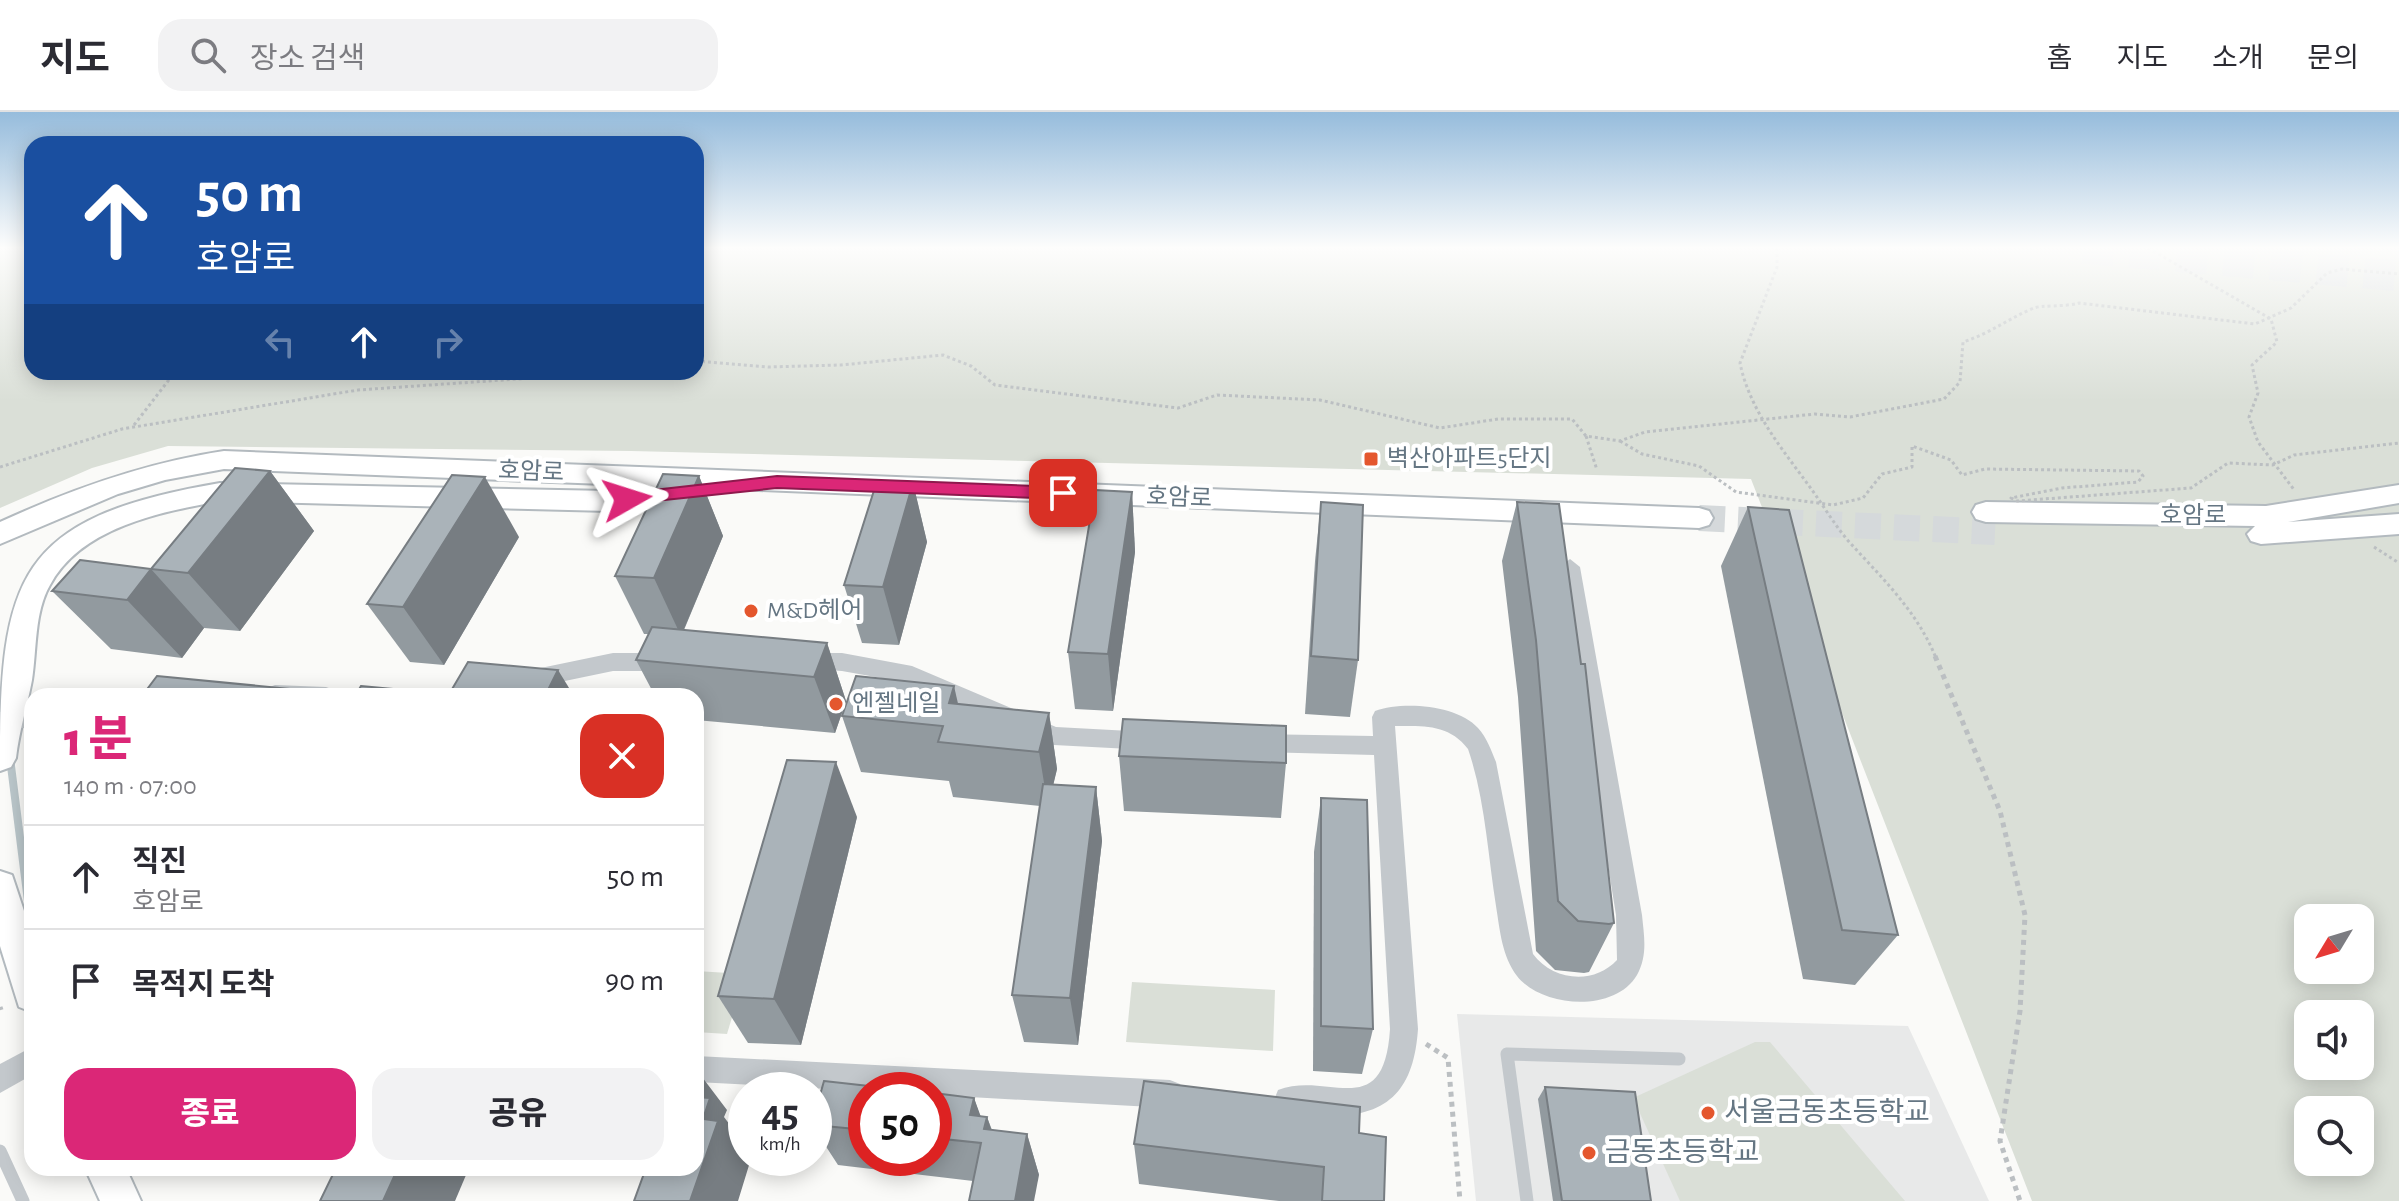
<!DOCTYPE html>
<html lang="ko">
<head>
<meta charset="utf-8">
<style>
	body { margin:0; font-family:"Alegreya Sans","Noto Sans KR",sans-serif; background:#f2f2f3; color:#2b2b33; height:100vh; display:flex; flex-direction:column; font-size:30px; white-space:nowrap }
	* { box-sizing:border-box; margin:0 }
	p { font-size:26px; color:#7c7c81 }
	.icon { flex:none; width:44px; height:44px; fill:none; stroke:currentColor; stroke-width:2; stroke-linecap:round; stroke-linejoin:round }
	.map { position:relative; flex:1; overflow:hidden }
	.sheet { position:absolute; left:24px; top:576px; width:680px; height:488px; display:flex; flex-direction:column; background:#fff; border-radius:24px; box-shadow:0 4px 20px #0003 }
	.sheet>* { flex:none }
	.hud { position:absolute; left:24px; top:24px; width:680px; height:244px; border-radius:24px; box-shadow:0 4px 20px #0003; background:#1a4fa0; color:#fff; overflow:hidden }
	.needle { width:52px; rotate:232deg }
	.controls { position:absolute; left:2294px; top:792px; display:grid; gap:16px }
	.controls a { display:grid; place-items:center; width:80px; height:80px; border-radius:16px; background:#fff; box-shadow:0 4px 20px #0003; font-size:40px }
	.speed { position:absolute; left:728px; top:960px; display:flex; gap:16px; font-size:40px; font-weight:700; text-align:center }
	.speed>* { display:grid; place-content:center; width:104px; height:104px; border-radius:50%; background:#fff; box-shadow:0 4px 20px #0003; line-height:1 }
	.speed small { font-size:20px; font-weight:400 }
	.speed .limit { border:12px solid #d22; background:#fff; color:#111 }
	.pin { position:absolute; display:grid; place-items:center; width:68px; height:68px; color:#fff; margin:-34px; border-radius:16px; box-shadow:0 4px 12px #0006 }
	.me { position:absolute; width:88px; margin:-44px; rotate:84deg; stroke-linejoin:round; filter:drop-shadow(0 0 6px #0008) }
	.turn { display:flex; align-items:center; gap:28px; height:168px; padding:0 40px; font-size:36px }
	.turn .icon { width:104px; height:104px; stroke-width:2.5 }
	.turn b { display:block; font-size:56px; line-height:68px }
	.lanes { display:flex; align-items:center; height:76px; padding:0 40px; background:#0003; justify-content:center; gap:40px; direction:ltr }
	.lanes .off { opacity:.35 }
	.round { display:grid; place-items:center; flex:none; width:84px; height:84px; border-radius:24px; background:#f2f2f3 }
	.headline { display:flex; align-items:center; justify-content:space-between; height:136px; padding:0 40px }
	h1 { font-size:48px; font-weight:800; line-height:60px; color:#db2777 }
	.action { display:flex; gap:16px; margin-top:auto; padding:16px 40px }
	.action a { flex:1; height:92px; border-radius:24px; background:#db2777; color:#fff; font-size:32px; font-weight:800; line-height:92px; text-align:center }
	.action a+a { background:#f2f2f3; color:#2b2b33 }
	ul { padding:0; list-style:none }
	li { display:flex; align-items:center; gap:24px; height:104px; padding:0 40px; border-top:2px solid #e1e1e2 }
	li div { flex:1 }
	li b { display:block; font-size:30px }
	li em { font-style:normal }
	header { display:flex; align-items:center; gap:48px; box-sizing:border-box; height:112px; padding:0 40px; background:#fff; border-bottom:2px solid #e1e1e2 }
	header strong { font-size:38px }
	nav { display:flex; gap:44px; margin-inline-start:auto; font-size:28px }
	.search { width:560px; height:72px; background:#f2f2f3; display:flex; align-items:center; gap:20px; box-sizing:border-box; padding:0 28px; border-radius:24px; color:#7c7c81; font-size:30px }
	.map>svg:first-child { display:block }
</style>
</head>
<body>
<header>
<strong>지도</strong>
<div class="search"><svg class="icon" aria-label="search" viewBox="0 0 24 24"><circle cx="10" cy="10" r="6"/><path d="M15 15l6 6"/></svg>장소 검색</div>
<nav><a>홈</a><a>지도</a><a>소개</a><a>문의</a></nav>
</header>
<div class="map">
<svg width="2399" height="1089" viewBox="0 0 2399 1089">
	<rect width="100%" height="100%" fill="#fafaf8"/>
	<!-- built -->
	<path fill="#e8e9e9" d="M1457 902 1908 914 1989 1089H1476Z"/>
	<!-- green -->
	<g fill="#dadfd7" fill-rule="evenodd">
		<path d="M0 136H32V260H696V136H2399V1089H2032L1751 367 631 339 168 334 92 356 0 396ZM2308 806H2360V858H2308ZM2308 902H2360V954H2308ZM2308 998H2360V1050H2308Z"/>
		<path d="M696 859 745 862 727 922 696 920Z"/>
		<path d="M1132 870 1275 878 1273 939 1126 930Z"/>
		<path d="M1755 930H1770L1905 1089H1680L1633 986Z"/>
	</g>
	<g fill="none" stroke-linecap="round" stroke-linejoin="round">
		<!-- stream -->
		<path stroke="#bbc7cb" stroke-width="8" d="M10 646 32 821"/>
		<!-- secondary-tunnel -->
		<path stroke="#d5d9db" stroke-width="26" stroke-dasharray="26 13" stroke-linecap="butt" d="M1699 406 1995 420"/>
		<!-- trunk-tunnel -->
		<path stroke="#d5d9db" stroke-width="31" stroke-dasharray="31 16" stroke-linecap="butt" d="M2083 136 2399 164"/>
		<defs>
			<g id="secondary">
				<path d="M224 339 1699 396 1709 399 1713 406 1709 413 1699 416 686 375 690 381 686 388 609 399 220 389C161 400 81 415 50 473 34 501 37 537 32 568 27 595 19 619 16 646L11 655 0 659C0 465 15 406 220 371L609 379 654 374 224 357 165 368 118 382 0 432V410C72 377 145 351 224 339Z"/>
				<path d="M2399 373V391L2288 410 2399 402V422L2261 432 2251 429 2247 422 2255 414 1986 410 1976 407 1972 400 1976 393 1986 390 2266 394Z"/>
				<path d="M0 759 12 763 32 823V900L19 895 0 834Z"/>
				<path d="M85 1056H126L141 1089H100Z"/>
			</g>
		</defs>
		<!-- secondary casing -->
		<use href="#secondary" stroke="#b3babf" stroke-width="4"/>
		<!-- path-far1 -->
		<g stroke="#bbbfc2" stroke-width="3" stroke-dasharray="3 3" stroke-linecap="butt">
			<path d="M1777 136V155L1740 251C1750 300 1784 339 1812 378 1825 396 1837 417 1852 433 1884 468 1918 501 1936 546"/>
			<path d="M2148 136 2271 207 2277 230 2252 253 2258 281 2249 305 2258 330 2295 379"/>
			<path d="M696 249 768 255 841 253 943 243 971 254 995 273 1178 296 1217 283 1320 288 1440 316 1498 307H1572L1586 324 1620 329 1645 320 1815 302 1850 305 1944 287 1960 270 1963 230C1991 221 2009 206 2034 196 2041 193 2065 195 2079 191L2255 212 2291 196 2327 161 2342 157 2399 162"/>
			<path d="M134 313 175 260"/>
			<path d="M1586 324 1597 358"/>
			<path d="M0 355 122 317 358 278 619 260"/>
			<path d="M2374 435 2399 451"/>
		</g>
		<!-- path -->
		<g stroke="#bbbfc2" stroke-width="5" stroke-dasharray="5 5" stroke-linecap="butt">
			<path d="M1935 544 2000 699 2025 803 2020 899 2000 1029 2020 1089"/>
			<path d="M0 895 1 898"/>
			<path d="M1426 932 1448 946 1460 1089"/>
		</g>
		<!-- service -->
		<g stroke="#c3c8cc" stroke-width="13">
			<path d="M0 1039 23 1089"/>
			<path d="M1527 1089 1507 942 1679 947"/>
		</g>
		<!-- minor -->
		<g fill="#c3c8cc" fill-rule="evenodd">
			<path d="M1570 447 1580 455 1642 803C1644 824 1648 843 1637 863 1615 901 1542 896 1517 864 1502 844 1500 819 1496 794 1488 744 1485 686 1468 637 1449 612 1424 614 1395 614L1418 917C1414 976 1390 1005 1328 1004 1311 1004 1294 1004 1278 998L1274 988 1278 978C1328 958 1384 1013 1390 917L1374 643 1256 640 1248 638 1244 631 1248 624 1256 622 1373 624 1372 605 1375 599C1403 589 1457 593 1478 616 1487 626 1491 638 1496 650L1533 842C1553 869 1594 873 1617 848L1616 803 1560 455Z"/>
			<path d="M613 541H667L675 544 678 550 675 556 667 559H613L531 576 523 573 520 567 523 561 531 558Z"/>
			<path d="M805 541H842L912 554 1056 615 1149 620 1157 622 1161 629 1157 636 1149 638 1054 633 909 571 842 559 797 556 794 550 797 544Z"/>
			<path d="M275 573 326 575 334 578 337 584H265L267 576Z"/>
			<path d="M32 598V616H0V600Z"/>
			<path d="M32 935V963L0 981V952Z"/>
			<path d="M696 944 1170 968 1180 972 1184 982 1180 992 1170 996 934 983V978L866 979 696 970Z"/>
		</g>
		<!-- secondary -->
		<use href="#secondary" fill="#fff" fill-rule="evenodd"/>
		<!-- path-bridge -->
		<path stroke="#bbbfc2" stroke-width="3" stroke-dasharray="3 3" stroke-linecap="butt" d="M1620 329 1642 342 1699 354 1736 380 1833 393 1863 386 1882 362 1912 355V334L1951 348 1962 363 1985 357 2139 359 2143 364 2138 370 2062 376 2011 386 2017 389 2191 376 2228 351 2273 353 2294 343 2399 331"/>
	</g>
	<!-- wall -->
	<g fill="#929a9f">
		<path d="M270 359 314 419 240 519 204 516 182 546 111 537 52 479 151 457Z"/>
		<path d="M699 364 723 424 684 518 827 531 846 589 835 621 696 608V584H655L636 548 649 522H644L615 464Z"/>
		<path d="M913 371 927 430 899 533 862 531 844 473Z"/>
		<path d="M1132 380 1135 440 1113 599 1075 597 1068 540Z"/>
		<path d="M1321 390 1358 548 1350 605 1305 602 1315 449Z"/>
		<path d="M1517 390 1614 811 1589 860 1584 861 1555 858 1536 839 1518 585 1502 449Z"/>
		<path d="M1748 395 1898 823 1855 873 1803 867 1721 454Z"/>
		<path d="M519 425 444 553 410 550 367 492Z"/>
		<path d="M958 592 1049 601 1057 657 1053 673 1096 675 1102 729 1078 933 1024 930 1012 883 1040 694 953 685 949 669 861 660 842 604Z"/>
		<path d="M1119 644 1286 651 1281 706 1124 699Z"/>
		<path d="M1321 686 1373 917 1362 962 1313 959 1314 740Z"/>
		<path d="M857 705 801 933 748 931 718 884Z"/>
		<path d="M1545 975 1651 1089H1553L1538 987Z"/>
		<path d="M866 978V1046H934V981L974 986 980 1004 987 1005 992 1018 1027 1022 1039 1063 973 1069 838 1053 814 1016V1004Z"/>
		<path d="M1359 1021 1384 1089H1279L1139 1072 1134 1032Z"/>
	</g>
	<!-- shaded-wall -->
	<g fill="#777d82">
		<path d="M270 359 314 419 240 519 188 461Z"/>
		<path d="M699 364 723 424 681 524 654 466Z"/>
		<path d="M485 365 519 425 444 553 403 495Z"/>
		<path d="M913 371 927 430 899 533 883 475Z"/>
		<path d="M1132 380 1135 440 1113 599 1108 542Z"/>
		<path d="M151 457 204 516 182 546 127 488Z"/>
		<path d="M827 531 846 589 835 621 814 565Z"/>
		<path d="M558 558 574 584H545Z"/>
		<path d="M954 574 967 631 949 591Z"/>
		<path d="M301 578 306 584H297Z"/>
		<path d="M1049 601 1057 657 1048 695 1039 640Z"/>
		<path d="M836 650 857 705 801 933 774 887Z"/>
		<path d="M1096 675 1102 729 1078 933 1070 886Z"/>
		<path d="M696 957 727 998 724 1005 742 1029 740 1037 750 1050 738 1089H690L696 999Z"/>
		<path d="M974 986 985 1016 987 1005 1001 1046 970 1003Z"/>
		<path d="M1027 1022 1039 1063 1034 1089H1015Z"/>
		<path d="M398 1056H469L455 1089H383Z"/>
	</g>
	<!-- building -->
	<g fill="#aab3b9" stroke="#777d82" stroke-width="2">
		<path d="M235 356 270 359 188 461 151 457Z"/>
		<path d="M663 362 699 364 654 466 615 464Z"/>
		<path d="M452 363 485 365 403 495 367 492Z"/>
		<path d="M877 369 913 371 883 475 844 473Z"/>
		<path d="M1095 378 1132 380 1108 542 1068 540Z"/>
		<path d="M1321 390 1363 393 1358 548 1311 544Z"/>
		<path d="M1517 390 1559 392 1581 552H1585L1614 811 1609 812 1578 809 1558 789 1536 528Z"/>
		<path d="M1748 395 1789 398 1898 823 1842 818Z"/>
		<path d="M80 448 151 457 127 488 52 479Z"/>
		<path d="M652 515 827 531 814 565 636 548Z"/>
		<path d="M468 550 558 558 545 584H448Z"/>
		<path d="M157 564 301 578 297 584H142Z"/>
		<path d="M856 564 954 574 949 591 1049 601 1039 640 938 630 943 614 842 604Z"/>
		<path d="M361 574 448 582 447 584H355Z"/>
		<path d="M1123 607 1286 614V651L1119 644Z"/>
		<path d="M787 648 836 650 774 887 718 884Z"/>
		<path d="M1043 672 1096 675 1070 886 1012 883Z"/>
		<path d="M1321 686 1367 688 1373 917 1321 914Z"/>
		<path d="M824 969 905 978H866V1018L814 1013V1004Z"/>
		<path d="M1144 969 1360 995 1359 1021 1386 1025 1384 1089H1322L1324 1055 1134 1032Z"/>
		<path d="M1545 975 1635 980 1651 1089H1562Z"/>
		<path d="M934 981 974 986 970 1003 987 1005 984 1017 1027 1022 1015 1089H969L981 1031 934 1026Z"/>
		<path d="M696 985 710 986 703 1007 718 1009 690 1089H634L646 1056H696Z"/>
		<path d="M336 1056H398L383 1089H320Z"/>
	</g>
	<!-- sky -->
	<linearGradient id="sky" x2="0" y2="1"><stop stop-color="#96bcdc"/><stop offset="0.47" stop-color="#fdfdfc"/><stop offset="1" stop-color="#fdfdfc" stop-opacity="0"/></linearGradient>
	<rect width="2399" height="289" fill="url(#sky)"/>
	<!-- route -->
	<path fill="#db2777" stroke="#8e194d" stroke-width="2" d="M777 364 1063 375 1071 381 1063 387 777 376 627 392 619 387 627 381Z"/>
	<!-- markers -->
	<g fill="#e4572e" stroke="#fff" stroke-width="3">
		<rect x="1363" y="339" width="16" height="16" rx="4"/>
		<circle cx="751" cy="499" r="8"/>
		<circle cx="836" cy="592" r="8"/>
		<circle cx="1708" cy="1001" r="8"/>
		<circle cx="1589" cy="1041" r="8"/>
	</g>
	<g text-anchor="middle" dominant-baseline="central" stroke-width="8" stroke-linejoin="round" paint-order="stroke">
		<!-- poi labels -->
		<g font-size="24" fill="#657683" stroke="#fff" text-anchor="start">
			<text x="1387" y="347">벽산아파트5단지</text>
			<text x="767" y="499">M&amp;D헤어</text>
			<text x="852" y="592">엔젤네일</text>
		</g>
		<!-- street labels -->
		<g font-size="24" fill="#657683" stroke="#fff">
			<text transform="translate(531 360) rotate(2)">호암로</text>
			<text transform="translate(1179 386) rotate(2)">호암로</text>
			<text x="2193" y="404">호암로</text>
		</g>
		<!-- near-poi labels -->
		<g font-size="28" fill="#657683" stroke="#fff" text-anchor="start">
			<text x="1724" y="1001">서울금동초등학교</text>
			<text x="1605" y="1041">금동초등학교</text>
		</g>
	</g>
</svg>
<div class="controls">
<a><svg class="needle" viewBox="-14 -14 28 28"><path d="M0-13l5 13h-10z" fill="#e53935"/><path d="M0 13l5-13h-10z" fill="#7c7c81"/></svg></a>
<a><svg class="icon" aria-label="sound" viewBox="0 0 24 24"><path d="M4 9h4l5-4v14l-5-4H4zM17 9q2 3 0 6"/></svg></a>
<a><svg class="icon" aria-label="search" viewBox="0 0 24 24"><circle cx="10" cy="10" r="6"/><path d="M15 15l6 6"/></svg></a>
</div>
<div class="speed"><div>45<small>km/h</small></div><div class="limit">50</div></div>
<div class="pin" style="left:1063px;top:381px;background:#d93025"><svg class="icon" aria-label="arrive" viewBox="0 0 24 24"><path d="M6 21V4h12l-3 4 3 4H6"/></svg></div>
<svg class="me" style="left:627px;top:387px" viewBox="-20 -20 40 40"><path d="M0-17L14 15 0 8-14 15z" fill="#db2777" stroke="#fff" stroke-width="4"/></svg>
<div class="hud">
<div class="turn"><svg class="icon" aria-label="ahead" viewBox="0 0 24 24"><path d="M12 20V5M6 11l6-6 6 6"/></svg><div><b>50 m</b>호암로</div></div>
<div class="lanes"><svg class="icon off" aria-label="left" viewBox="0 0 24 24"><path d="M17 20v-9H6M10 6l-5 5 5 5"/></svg><svg class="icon" aria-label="ahead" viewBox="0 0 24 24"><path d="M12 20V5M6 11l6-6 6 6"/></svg><svg class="icon off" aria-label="right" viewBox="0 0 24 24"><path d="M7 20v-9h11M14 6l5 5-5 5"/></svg></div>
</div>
<section class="sheet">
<div class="headline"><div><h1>1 분</h1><p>140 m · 07:00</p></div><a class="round" style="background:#d93025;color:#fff"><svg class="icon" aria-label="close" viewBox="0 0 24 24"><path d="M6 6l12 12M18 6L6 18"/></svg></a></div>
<ul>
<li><svg class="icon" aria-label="ahead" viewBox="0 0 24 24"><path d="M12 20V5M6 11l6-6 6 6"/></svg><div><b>직진</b><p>호암로</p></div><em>50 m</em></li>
<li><svg class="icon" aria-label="arrive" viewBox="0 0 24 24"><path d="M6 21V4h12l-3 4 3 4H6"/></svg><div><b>목적지 도착</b></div><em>90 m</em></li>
</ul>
<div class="action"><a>종료</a><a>공유</a></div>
</section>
</div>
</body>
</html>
